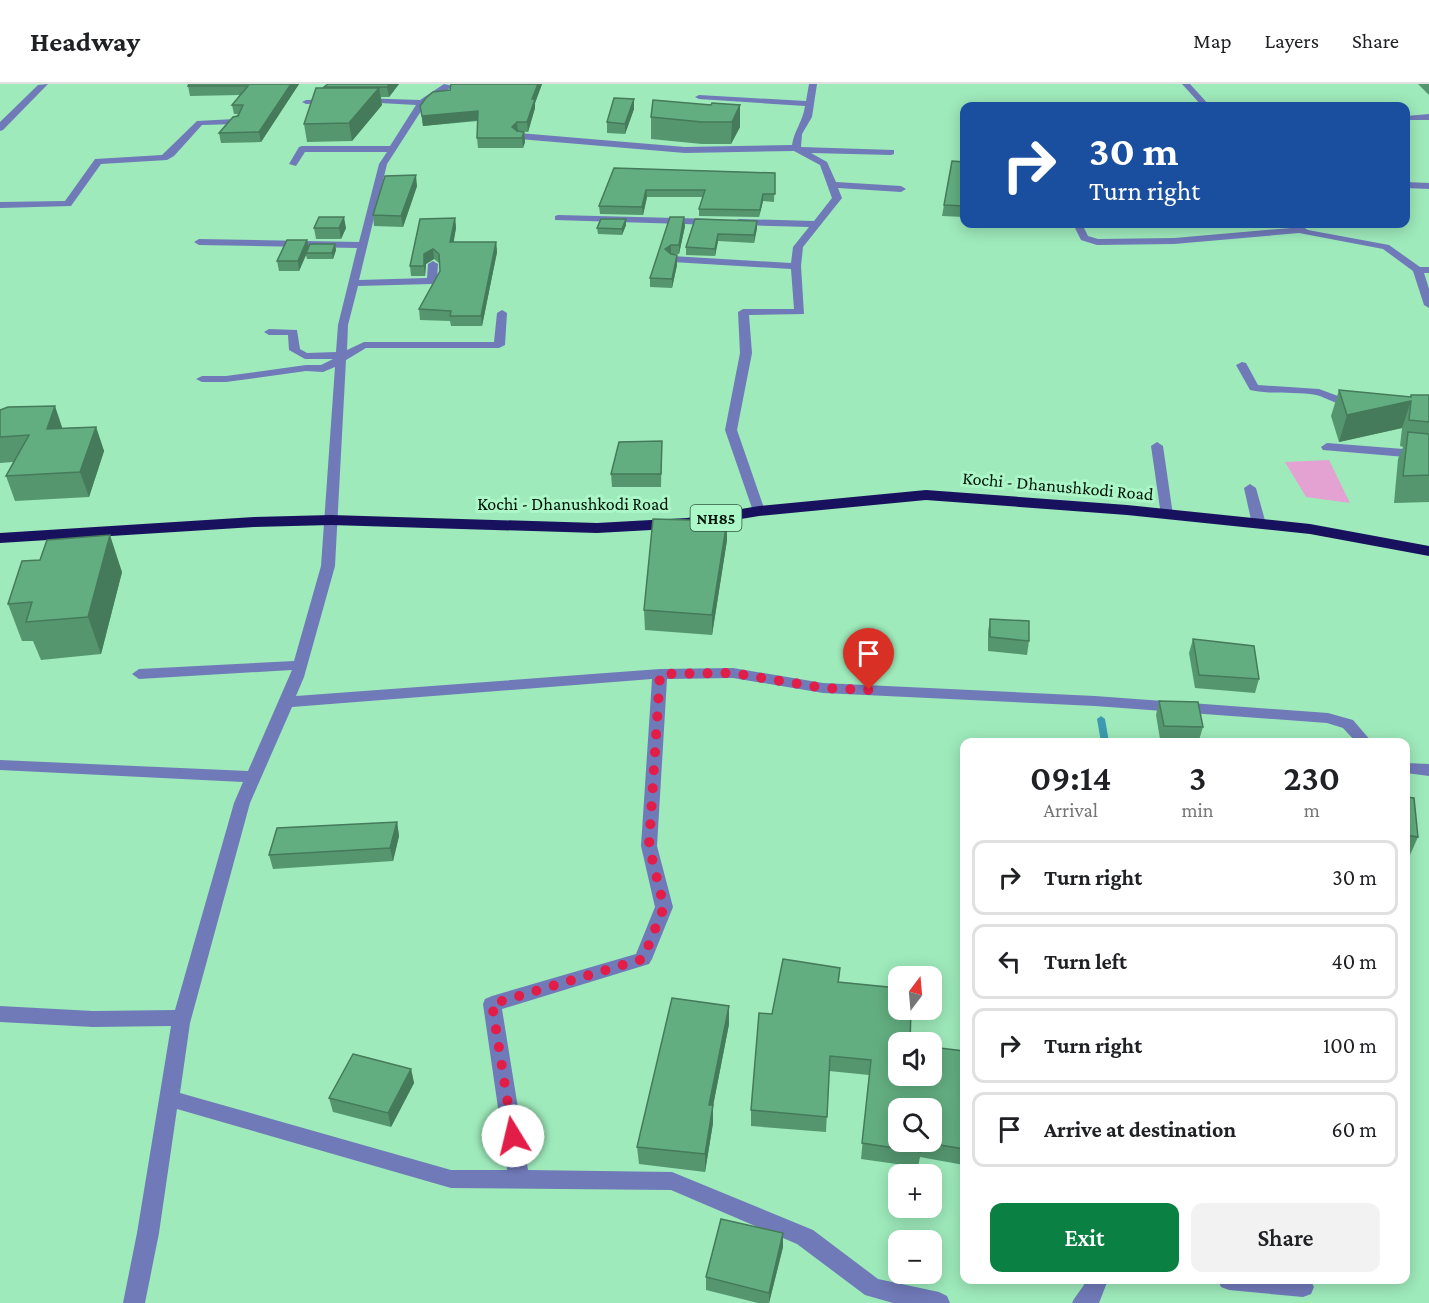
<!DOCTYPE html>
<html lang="en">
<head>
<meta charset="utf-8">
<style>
	body { margin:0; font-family:"Crimson Pro",serif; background:#f2f2f2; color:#202124; height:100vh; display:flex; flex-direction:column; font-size:22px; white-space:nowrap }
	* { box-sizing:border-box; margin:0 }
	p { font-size:20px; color:#757577 }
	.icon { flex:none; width:33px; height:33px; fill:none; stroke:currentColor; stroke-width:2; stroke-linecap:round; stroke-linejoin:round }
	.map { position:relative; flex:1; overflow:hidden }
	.sheet { position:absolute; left:960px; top:654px; width:450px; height:546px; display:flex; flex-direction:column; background:#fff; border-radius:12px; box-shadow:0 3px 15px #0003 }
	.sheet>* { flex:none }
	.guide { position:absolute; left:960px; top:18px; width:450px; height:126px; border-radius:12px; box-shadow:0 3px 15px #0003; background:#1a4fa0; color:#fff; overflow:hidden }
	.needle { width:39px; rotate:16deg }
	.controls { position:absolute; left:888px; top:882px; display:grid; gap:12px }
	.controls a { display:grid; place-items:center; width:54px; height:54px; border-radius:12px; background:#fff; box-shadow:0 3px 15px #0003; font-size:30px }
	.pin { position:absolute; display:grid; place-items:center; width:51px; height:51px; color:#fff; margin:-62px -26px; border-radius:50% 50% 50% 0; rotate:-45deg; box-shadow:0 0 6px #0007 }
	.pin .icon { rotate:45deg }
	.me { position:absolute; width:66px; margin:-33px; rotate:351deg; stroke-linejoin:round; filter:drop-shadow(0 0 4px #0008) }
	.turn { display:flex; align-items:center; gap:21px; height:126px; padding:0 30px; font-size:27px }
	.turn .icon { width:78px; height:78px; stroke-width:2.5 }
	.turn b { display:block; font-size:42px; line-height:51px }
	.eta { display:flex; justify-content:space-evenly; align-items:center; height:102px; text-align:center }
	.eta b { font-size:36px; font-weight:600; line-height:42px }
	.primary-button { display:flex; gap:12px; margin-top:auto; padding:12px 30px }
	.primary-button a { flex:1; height:69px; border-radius:12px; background:#0b8043; color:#fff; font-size:24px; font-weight:600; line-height:69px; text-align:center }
	.primary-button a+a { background:#f2f2f2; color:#202124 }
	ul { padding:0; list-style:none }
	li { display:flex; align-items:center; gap:18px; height:75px; margin:0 12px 9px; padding:0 18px; border:3px solid #e0e0e0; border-radius:12px }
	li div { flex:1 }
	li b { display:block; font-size:22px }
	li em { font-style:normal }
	header { display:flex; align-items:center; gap:36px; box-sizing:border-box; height:84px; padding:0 30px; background:#fff; border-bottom:2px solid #e0e0e0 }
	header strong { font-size:28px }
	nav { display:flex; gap:33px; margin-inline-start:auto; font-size:21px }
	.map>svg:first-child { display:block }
</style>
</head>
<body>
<header>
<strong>Headway</strong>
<nav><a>Map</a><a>Layers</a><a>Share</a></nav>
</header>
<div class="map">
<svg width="1429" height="1219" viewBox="0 0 1429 1219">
	<rect width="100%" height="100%" fill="#9eeabb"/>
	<!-- green -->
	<path fill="#e4a2d2" d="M1329 376 1350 419 1306 413 1285 378Z"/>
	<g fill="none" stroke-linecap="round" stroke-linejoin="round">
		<!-- stream -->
		<path fill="#3e9ab0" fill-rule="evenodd" d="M1101 632 1105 635 1109 658H1101L1097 635Z"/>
		<!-- minor -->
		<g fill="#707ab8" fill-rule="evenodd">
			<path d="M48 0 3 46 0 47V38L38 1Z"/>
			<path d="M444 0 453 2 425 21 387 80 359 196 427 194 428 180 433 177 438 180 437 197 432 200 358 202 348 241 347 266 364 258H494L497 229 502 226 507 229 505 261 499 264H366L346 276 335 482 304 593 296 612 660 585 733 584 823 599 1095 612 1328 629 1353 636 1372 658H1356L1343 644 1327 639 1095 622 823 609 733 594 667 595 657 762 673 823 652 875 649 880 502 925 528 1086 672 1088 813 1146 878 1195 939 1208 947 1212 950 1219H893L865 1211 797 1160 671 1106 451 1104 177 1025 159 1149 145 1219H123L137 1149 171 942 93 943 0 938V922L93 927 175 926 234 719 243 698 0 686V676L248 687 292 586 139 595 132 590 139 585 294 577 321 482 335 283 323 288 306 287 226 298H202L196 295 202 292H226L306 281H321L333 275H305L289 266 288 251H269L264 248 269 245 297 246 300 265 307 269 336 268 338 241 357 164 199 161 194 158 199 155 359 158 379 80 387 68H305L296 82 289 80 299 63 302 62H390L416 21 362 18 358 16 359 14 420 16ZM652 595 641 762 655 823 636 870 492 912 485 915 483 920 507 1086H451L180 1009 190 939 250 719 292 623Z"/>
			<path d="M809 0H817L812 33 802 50 801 63 894 66V70L891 71 811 69 827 78 836 98 901 102 906 105 901 108 838 104 842 114 803 163 801 182 804 230 749 231 752 269 737 346 765 427 759 431 753 427 725 346 740 269 738 228 743 225H794L791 185 672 178 667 175 672 172 791 179 793 163 809 143 739 141 734 138 739 135 814 137 832 114 820 81 794 67 685 69 519 55 515 52 519 49 685 63 792 61C794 47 803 37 805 22L699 15 695 13 699 11 806 17Z"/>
			<path d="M1182 0H1190L1210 22H1202Z"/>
			<path d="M335 15V19H332L306 20 302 18 306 16Z"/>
			<path d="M1429 30V36H1406V32Z"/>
			<path d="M235 35 238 36V40L202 41 174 72 167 76 101 80 71 122 0 124V118L65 117 95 75 162 71 197 37Z"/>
			<path d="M1406 98 1429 99V105L1406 104Z"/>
			<path d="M558 131 715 135 720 138 715 141 555 136V132Z"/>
			<path d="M1073 140H1082L1088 152 1098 155 1174 154 1291 144 1289 140H1298L1308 146 1389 161 1420 183H1429V189H1424L1429 205V224L1424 221 1413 187 1383 165 1299 149 1174 160 1097 161 1081 156Z"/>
			<path d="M1242 278 1246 279 1258 301 1319 305 1346 315 1358 316 1360 318C1347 329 1330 314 1316 311 1294 307 1271 311 1250 306L1236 281Z"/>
			<path d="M1157 358 1163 362 1173 431 1167 435 1161 431 1151 362Z"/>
			<path d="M1327 359 1429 367V375L1323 366 1321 363Z"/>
			<path d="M1250 400 1256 404 1266 440 1264 443 1259 444 1252 440 1244 404Z"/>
			<path d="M1406 679 1429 680V692L1406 689Z"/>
			<path d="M1086 1196H1108L1099 1219H1072C1076 1210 1083 1205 1086 1196Z"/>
			<path d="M1218 1196H1310L1314 1203 1311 1210 1303 1213 1229 1206 1221 1203Z"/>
		</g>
		<!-- highway -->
		<path fill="#18125e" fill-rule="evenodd" d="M926 406 1127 421 1310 440 1429 462V472L1310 450 1127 431 926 416 759 432 687 444 597 449 331 441 254 443 0 459V449L254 433 331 431 597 439 687 434 759 422Z"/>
	</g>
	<!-- wall -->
	<g fill="#55966f">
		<path d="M299 0 261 58 221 59 219 49 238 30H234L232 21 240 11 190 12 188 2Z"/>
		<path d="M399 0 389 13H381L382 21 352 57 307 58 304 40 324 3Z"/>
		<path d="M451 0H542L535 19V24L528 48 517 47 524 48 525 58 523 64H478L477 54 478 37 423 42 420 22 450 6Z"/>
		<path d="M1418 0H1429V11Z"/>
		<path d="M634 15V25L625 50 607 49V38Z"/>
		<path d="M711 21H740V43L731 60H702L651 55V33Z"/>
		<path d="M964 78V133L942 132 944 121Z"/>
		<path d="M614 84 775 89 774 118 763 117 759 133 699 132V125L703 113H647L643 131 600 130 599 122Z"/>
		<path d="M417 102 403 143 374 142 373 131Z"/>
		<path d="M670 133 685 142 679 170H671L677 181 672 204 650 203V194Z"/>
		<path d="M455 134 456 144 453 158H496L497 168 482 242H451L450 237 420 236 419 225 440 187 439 179 434 175 426 180 425 192H411L410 182Z"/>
		<path d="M695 135 757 137V144L754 159 718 157 715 172 686 171V163Z"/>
		<path d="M626 141 622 151 598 150 597 144Z"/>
		<path d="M314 144H346L341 155H316Z"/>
		<path d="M307 156 308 164 335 160 336 166 333 175H307L306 171 299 187H279L277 177Z"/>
		<path d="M1339 306 1411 313 1429 311V418L1394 419 1398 375 1403 363 1400 362 1402 344 1339 358 1331 332Z"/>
		<path d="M0 326 62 344 96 343 104 367 89 413 15 417 6 392 13 378 0 379Z"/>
		<path d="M662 357 661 403H612L611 390Z"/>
		<path d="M727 456 712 551 645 546 644 526Z"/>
		<path d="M122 488 101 570 41 576 33 557H22L8 520Z"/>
		<path d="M990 535 1029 557 1027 571 988 567V548Z"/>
		<path d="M1193 555 1259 595 1255 609 1195 604 1189 569Z"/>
		<path d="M1159 617 1203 643 1199 656 1160 655 1156 631Z"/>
		<path d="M1406 713 1418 753 1406 780Z"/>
		<path d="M397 738 399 752 393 777 273 785 269 771Z"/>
		<path d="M840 884 839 898 898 992 964 967V1081L920 1073 918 1083 861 1075 869 991 829 987 826 1048 751 1042V1026L772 930Z"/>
		<path d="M729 922V940L713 1022V1039L705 1088 639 1080 637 1063Z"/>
		<path d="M411 985 414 999 391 1043 333 1028 329 1014Z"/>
		<path d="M783 1149V1163L769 1219H758L706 1206V1193Z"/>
	</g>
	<!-- shaded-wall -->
	<g fill="#457a5a">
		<path d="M291 0H299L261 58 259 48Z"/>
		<path d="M390 0H399L389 13 387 3Z"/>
		<path d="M538 0H542L535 19V24L528 48 527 38 532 15Z"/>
		<path d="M379 4 382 21 352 57 349 39Z"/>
		<path d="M634 15V25L625 50V40Z"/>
		<path d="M740 21V43L731 60 732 38Z"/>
		<path d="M478 27 479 36 423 42 422 32Z"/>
		<path d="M517 38 518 47 513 52 512 43Z"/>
		<path d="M524 48 525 58 523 64 522 54Z"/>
		<path d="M416 91 417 102 403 143 401 132Z"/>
		<path d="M646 106 647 113 643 131 642 123Z"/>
		<path d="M763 110V117L759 133 760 126Z"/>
		<path d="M344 133 346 144 341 155 339 144Z"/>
		<path d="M684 133 685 142 679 170V161Z"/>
		<path d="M455 134 456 144 452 168 450 158Z"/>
		<path d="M626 135V141L622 151V145Z"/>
		<path d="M757 137V144L754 159V151Z"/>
		<path d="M718 150V157L715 172V165Z"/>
		<path d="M307 156 309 165 306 169V171L299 187 298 177Z"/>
		<path d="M496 158 497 168 482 242 481 232Z"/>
		<path d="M335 160 336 166 333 175 332 169Z"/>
		<path d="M671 161V170L665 165Z"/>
		<path d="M433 165 434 175 426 180 425 192 424 182V170Z"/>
		<path d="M677 171V181L672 204V195Z"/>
		<path d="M1411 317 1402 344 1339 358 1347 331Z"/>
		<path d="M55 322 63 346 47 345Z"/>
		<path d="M96 343 104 367 89 413 80 388Z"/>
		<path d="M727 437V456L712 551V531Z"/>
		<path d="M110 451 122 488 101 570 88 533Z"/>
		<path d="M397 738 399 752 393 777 390 764Z"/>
		<path d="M729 922V940L713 1022V1039L705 1088V1070L709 1021Z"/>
		<path d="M411 985 414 999 391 1043 388 1029Z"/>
		<path d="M783 1149V1163L769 1219V1209Z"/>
	</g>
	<!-- building -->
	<g fill="#63ae81" stroke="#457a5a" stroke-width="1.5">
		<path d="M189 0H291L259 48 219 49 233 33 238 32 243 21H232L248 2H188Z"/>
		<path d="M328 0H390L387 3H324Z"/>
		<path d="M451 0H538L532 15H535L527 38H517L512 43 517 47 524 48 522 54H477L478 27 422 32 420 22 426 14 433 8 450 6Z"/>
		<path d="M316 4H379L349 39 304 40Z"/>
		<path d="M614 14 634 15 625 40 607 38Z"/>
		<path d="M653 16 711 21 712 19 740 21 732 38H702L651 33Z"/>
		<path d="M952 77 964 78V122L944 121Z"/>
		<path d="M614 84 775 89V110H763L760 126 699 125 705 106H646L642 123 599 122Z"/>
		<path d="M416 91 401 132 373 131 385 92Z"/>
		<path d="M319 133H344L339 144H314Z"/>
		<path d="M670 133H684L679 161H671L665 165 671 170 677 171 672 195 650 194Z"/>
		<path d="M455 134 450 158H496L481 232H450L451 227 419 225 440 187 439 170 433 165 424 170V182H410L420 135Z"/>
		<path d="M601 135H626L622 145 597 144Z"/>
		<path d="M695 135 757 137 754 151 718 150 715 165 686 163Z"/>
		<path d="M287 156H307L298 177H277Z"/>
		<path d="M310 160H335L332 169H306Z"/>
		<path d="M1339 306 1411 313V311H1429V338L1409 336 1411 317 1347 331Z"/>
		<path d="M55 322 47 345 96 343 80 388 6 392 29 351 0 353V326L8 323Z"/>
		<path d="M1408 348 1429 350V391L1403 392Z"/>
		<path d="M662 357 661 390H611L619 358Z"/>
		<path d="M653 435 727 437 712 531 644 526Z"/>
		<path d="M110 451 88 533 26 538 32 518 8 520 22 477 40 476 47 456Z"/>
		<path d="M990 535 1029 537V557L990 553Z"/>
		<path d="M1193 555 1254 562 1259 595 1199 591Z"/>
		<path d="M1159 617 1198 618 1203 643 1164 642Z"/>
		<path d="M1406 713 1414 714 1418 753 1406 751Z"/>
		<path d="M397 738 390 764 269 771 277 744Z"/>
		<path d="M783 875 840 884 838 898 898 904V926H911L910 958H898V992H932V963L964 967V1065L922 1058H932V1024H898V1058H921V1068L862 1059 871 976 830 972 827 1033 751 1026 759 929 772 930Z"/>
		<path d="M672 914 729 922 709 1021H713L705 1070 637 1063Z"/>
		<path d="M353 970 411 985 388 1029 329 1014Z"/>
		<path d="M721 1135 783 1149 769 1209 706 1193Z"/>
	</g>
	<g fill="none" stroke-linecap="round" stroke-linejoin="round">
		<!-- route -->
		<path stroke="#e11d48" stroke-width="10" stroke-dasharray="0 18" d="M513 1052 492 920 643 875 664 823 649 762 660 590 733 589 823 604 869 606"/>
	</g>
	<g text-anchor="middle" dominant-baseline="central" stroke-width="6" stroke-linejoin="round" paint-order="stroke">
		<!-- shield labels -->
		<rect fill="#abf7c8" stroke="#335740" stroke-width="1.5" x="690.5" y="421" width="51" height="26" rx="4.5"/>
		<g font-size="16" font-weight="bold" fill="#001206">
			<text x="716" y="434">NH85</text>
		</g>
		<!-- street labels -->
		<g font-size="18" fill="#001206" stroke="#abf7c8">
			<text transform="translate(1058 402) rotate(5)">Kochi - Dhanushkodi Road</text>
			<text x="573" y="420">Kochi - Dhanushkodi Road</text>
		</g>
	</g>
</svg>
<div class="controls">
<a><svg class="needle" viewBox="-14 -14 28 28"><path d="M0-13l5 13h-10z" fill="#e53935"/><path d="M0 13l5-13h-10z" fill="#757577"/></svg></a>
<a><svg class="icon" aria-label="sound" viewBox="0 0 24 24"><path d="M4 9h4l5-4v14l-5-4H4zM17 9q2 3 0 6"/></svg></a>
<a><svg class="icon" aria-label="search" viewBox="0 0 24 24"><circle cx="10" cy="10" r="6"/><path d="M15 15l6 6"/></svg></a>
<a>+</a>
<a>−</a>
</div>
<div class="pin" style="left:869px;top:606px;background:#d93025"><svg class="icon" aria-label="arrive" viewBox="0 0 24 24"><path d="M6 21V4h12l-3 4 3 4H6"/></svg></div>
<svg class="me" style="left:513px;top:1052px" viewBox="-20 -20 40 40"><circle r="19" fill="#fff"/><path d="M0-13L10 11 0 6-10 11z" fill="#e11d48"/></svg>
<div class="guide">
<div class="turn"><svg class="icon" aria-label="right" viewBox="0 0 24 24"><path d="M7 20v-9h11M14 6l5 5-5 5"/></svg><div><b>30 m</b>Turn right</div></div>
</div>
<section class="sheet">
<div class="eta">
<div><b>09:14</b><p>Arrival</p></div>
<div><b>3</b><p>min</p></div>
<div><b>230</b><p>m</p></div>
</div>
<ul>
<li><svg class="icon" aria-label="right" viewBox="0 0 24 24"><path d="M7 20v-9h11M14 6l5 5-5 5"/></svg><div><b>Turn right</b></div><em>30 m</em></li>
<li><svg class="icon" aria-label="left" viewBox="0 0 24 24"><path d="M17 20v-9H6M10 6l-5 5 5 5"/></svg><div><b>Turn left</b></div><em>40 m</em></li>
<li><svg class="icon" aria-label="right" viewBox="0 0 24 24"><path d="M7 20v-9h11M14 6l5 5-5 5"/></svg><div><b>Turn right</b></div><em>100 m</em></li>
<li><svg class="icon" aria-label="arrive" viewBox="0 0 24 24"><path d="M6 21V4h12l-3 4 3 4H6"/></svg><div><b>Arrive at destination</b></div><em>60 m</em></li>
</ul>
<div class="primary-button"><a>Exit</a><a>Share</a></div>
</section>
</div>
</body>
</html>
